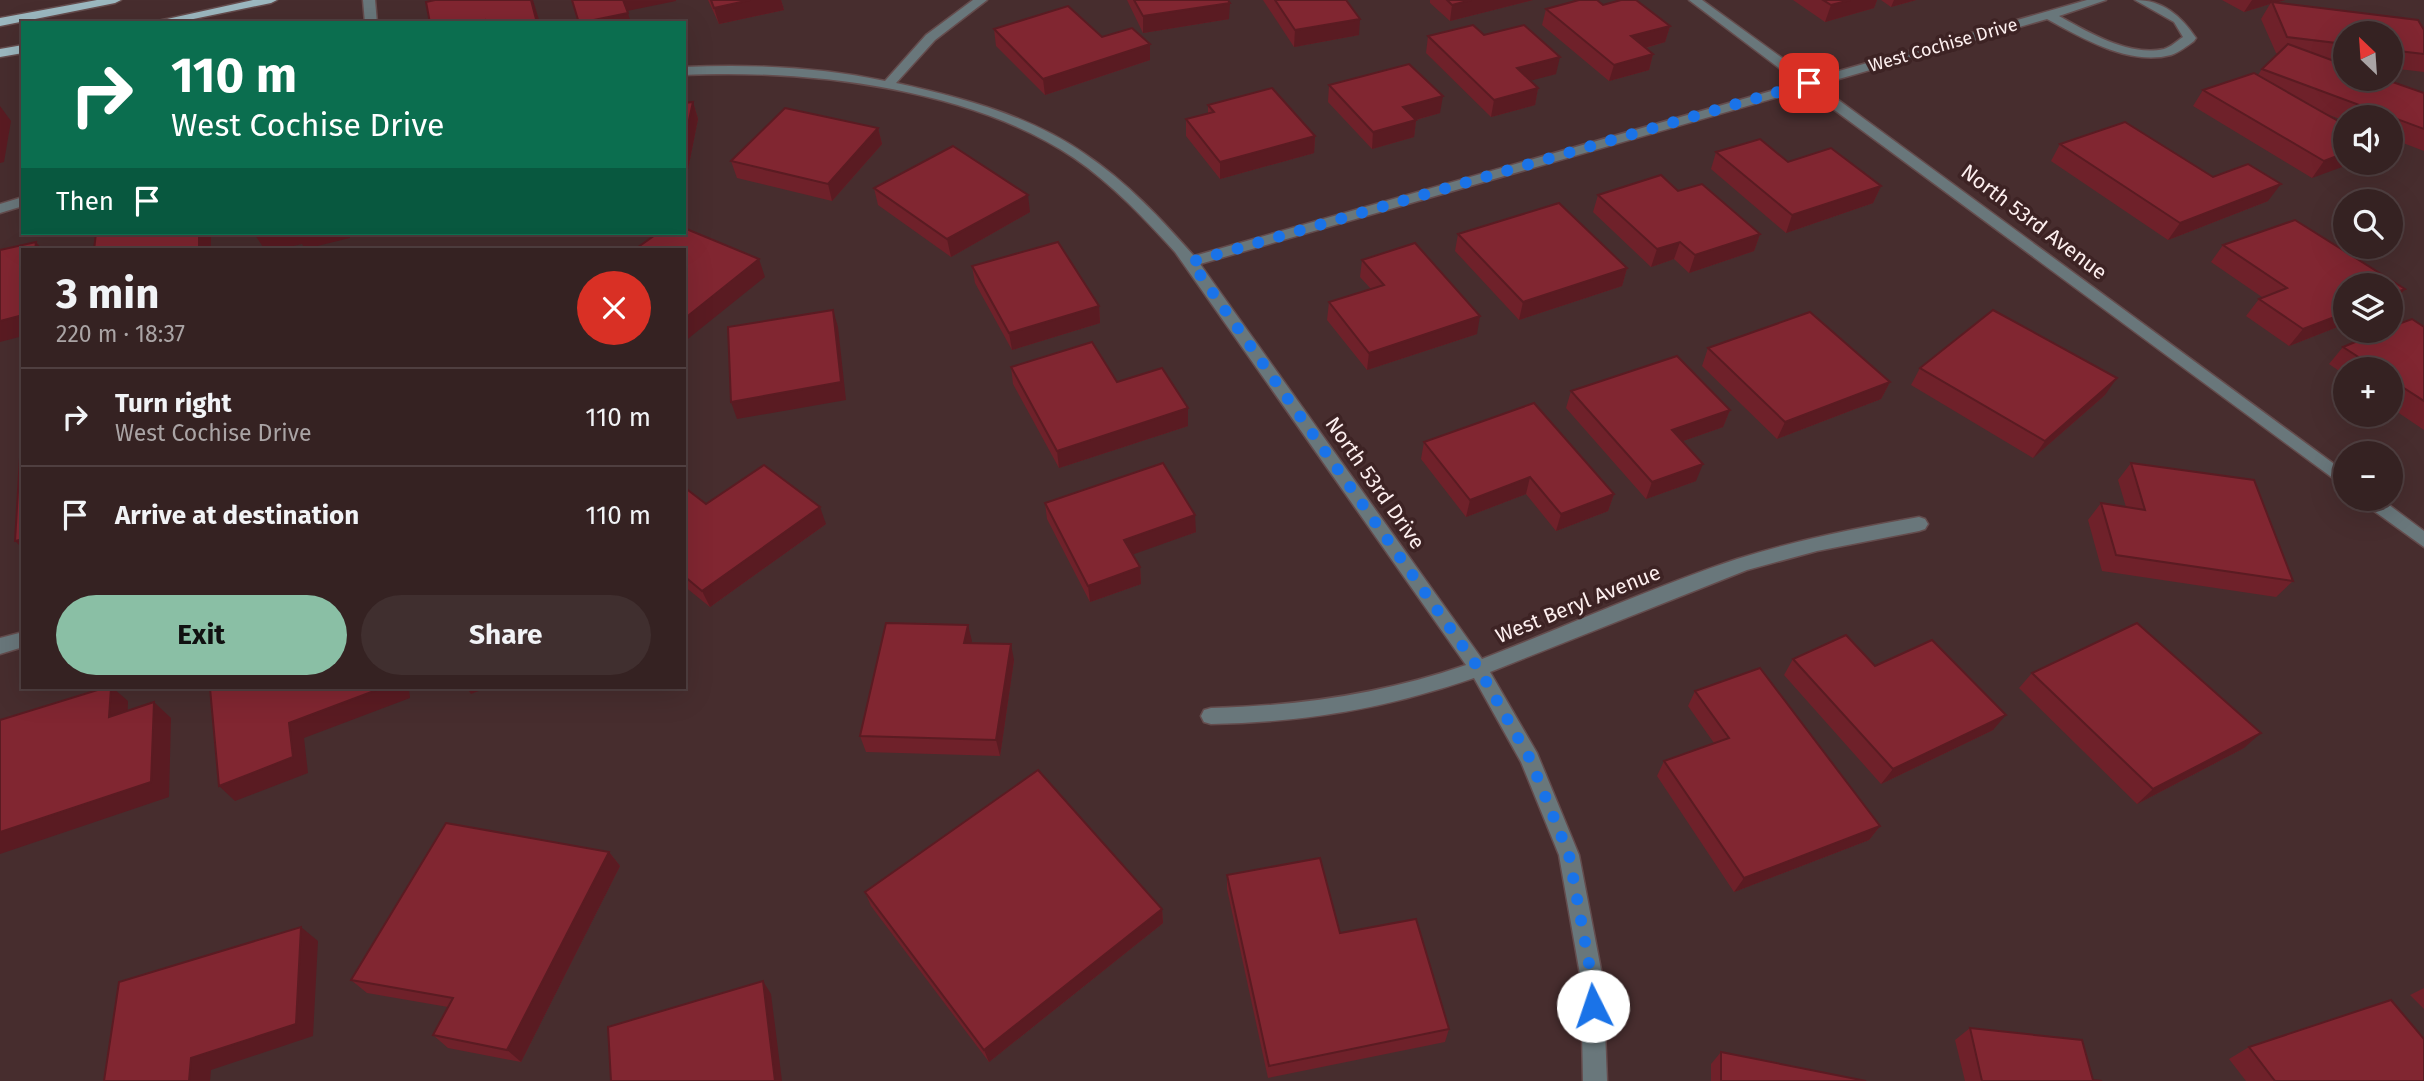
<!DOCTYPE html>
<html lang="en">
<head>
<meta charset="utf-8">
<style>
	body { margin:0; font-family:"Fira Sans",sans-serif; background:#402f2f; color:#f1f3f6; height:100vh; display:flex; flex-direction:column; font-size:26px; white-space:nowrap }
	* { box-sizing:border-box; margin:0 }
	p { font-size:23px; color:#aaa4a5 }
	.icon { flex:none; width:38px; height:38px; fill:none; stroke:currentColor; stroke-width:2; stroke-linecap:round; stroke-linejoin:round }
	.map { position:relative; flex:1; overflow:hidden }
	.details { position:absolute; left:21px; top:248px; width:665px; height:441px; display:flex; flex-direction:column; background:#352222; border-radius:0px; box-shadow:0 7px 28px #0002,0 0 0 2px #4f3f40 }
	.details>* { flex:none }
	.hud { position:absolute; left:21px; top:21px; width:665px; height:214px; border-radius:0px; box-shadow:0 7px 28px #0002,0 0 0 2px #4f3f40; background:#0b6e4f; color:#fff; overflow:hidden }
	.needle { width:46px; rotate:335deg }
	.buttons { position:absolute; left:2333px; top:21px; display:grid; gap:14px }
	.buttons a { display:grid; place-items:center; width:70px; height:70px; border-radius:50%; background:#352222; box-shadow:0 7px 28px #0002,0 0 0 2px #4f3f40; font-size:35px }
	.pin { position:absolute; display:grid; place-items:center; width:60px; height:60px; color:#fff; margin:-30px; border-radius:14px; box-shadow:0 4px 10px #0006 }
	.me { position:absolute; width:77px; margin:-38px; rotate:356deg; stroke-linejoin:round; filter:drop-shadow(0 0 5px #0008) }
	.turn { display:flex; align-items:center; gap:24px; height:147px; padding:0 35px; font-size:32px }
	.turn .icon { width:91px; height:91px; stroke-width:2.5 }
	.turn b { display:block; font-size:49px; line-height:60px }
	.then { display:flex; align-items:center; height:66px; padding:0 35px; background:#0003; gap:14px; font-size:26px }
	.round { display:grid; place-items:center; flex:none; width:74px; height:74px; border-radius:37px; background:#402f2f }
	.head { display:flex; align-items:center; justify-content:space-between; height:119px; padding:0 35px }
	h1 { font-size:42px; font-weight:700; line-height:52px }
	.action { display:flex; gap:14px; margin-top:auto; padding:14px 35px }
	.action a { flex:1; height:80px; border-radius:42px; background:#8abfa5; color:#111; font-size:28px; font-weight:700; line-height:80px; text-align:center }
	.action a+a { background:#402f2f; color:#f1f3f6 }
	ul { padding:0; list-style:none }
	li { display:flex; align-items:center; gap:21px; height:98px; padding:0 35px; border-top:2px solid #4f3f40 }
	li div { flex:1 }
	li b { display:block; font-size:26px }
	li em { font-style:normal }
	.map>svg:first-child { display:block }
</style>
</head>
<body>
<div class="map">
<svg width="2424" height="1081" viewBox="0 0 2424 1081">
	<rect width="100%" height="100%" fill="#472d2e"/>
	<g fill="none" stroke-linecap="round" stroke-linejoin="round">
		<defs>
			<g id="minor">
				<path d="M363 0H375L377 23H365Z"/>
				<path d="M973 0H987L935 40 896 83C960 97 1031 116 1085 154 1127 182 1161 219 1194 256L1799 83 1689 0H1702L1811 79 2087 0H2106L2059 16C2088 32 2129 57 2164 49 2171 47 2177 41 2183 37L2174 22 2135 0C2163 0 2181 16 2196 38L2194 41C2187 46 2180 52 2171 55 2129 66 2082 38 2047 19L1818 85 2345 472V487L1806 89 1200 264 1482 659C1567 626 1650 588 1737 559 1796 540 1858 528 1919 517L1925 519 1928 524 1925 529 1919 531 1817 551 1747 570 1490 672 1537 753 1579 855 1603 980 1607 1081H1583L1581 980 1559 855 1521 762 1474 678C1383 709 1307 722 1211 724L1204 722 1201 716 1204 710 1211 708C1299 706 1382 694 1466 665L1175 252C1144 218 1112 184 1074 158 970 88 807 69 684 75V67C752 64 819 67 885 81L926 35Z"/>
				<path d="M23 197V206L0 213V204Z"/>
				<path d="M2361 499H2381L2424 531V547L2363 503Z"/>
				<path d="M23 632V647L0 654V638Z"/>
			</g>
			<g id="major">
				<path d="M97 0H121L115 3 0 26V18Z"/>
				<path d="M253 0H277L271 3 174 23H149Z"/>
				<path d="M23 45V53L0 57V49Z"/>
			</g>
		</defs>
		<!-- minor casing -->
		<use href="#minor" stroke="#644c4d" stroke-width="3"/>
		<!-- major casing -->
		<use href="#major" stroke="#644c4d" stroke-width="3"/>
		<!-- minor -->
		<use href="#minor" fill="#69777b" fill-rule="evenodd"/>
		<!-- major -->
		<use href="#major" fill="#9cb8c0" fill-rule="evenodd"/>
	</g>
	<!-- wall -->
	<g fill="#6f212a">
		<path d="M708 0H781L784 10 719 24Z"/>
		<path d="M1127 0H1228L1229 19 1143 33Z"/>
		<path d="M1263 0H1346L1359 35 1294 47Z"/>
		<path d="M1430 0H1533L1450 21 1430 3Z"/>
		<path d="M1793 0H1877L1874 8 1825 22Z"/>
		<path d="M1881 0H1916L1891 7Z"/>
		<path d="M2222 0H2285L2275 3 2424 30V72L2390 68V33H2345V62L2334 61 2424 93V151L2390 138V117H2345V121L2324 113 2345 163 2312 178 2193 106 2203 90 2258 75 2262 69 2278 54 2276 53 2261 19 2270 4 2244 12Z"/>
		<path d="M1546 9 1670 26 1665 42 1646 48 1653 54 1649 70 1609 81 1542 25Z"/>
		<path d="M994 29 1102 37 1150 60 1045 95 996 46Z"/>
		<path d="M1484 35 1556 74 1530 80 1538 88 1535 105 1491 117 1426 53 1428 36Z"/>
		<path d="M1329 85 1440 113 1416 120 1414 137 1372 149 1328 102Z"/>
		<path d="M693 102 698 119 688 169H684V103Z"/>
		<path d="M1208 105 1315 136 1314 153 1220 179 1186 136V119L1208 114Z"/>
		<path d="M878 128 882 144 832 201 737 178 731 161Z"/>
		<path d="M2060 144 2213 177 2268 201 2168 240 2051 161Z"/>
		<path d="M1716 152 1788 162 1881 186 1873 203 1786 233 1711 169Z"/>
		<path d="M874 188 1030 212 951 257 878 205Z"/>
		<path d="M1678 191 1760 234 1754 251 1689 273 1674 259 1651 267 1593 212 1598 195Z"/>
		<path d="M2295 220 2405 289 2390 306V285H2345V324L2289 346 2246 316 2259 299 2262 297 2211 262 2223 245Z"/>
		<path d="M1458 234 1627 268 1622 286 1519 320 1455 251Z"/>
		<path d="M1362 260 1477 334 1367 370 1327 320 1329 302 1371 289 1360 277Z"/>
		<path d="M972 266 1099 306 1100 323 1012 350 975 283Z"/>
		<path d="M2424 327V430L2390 407V369H2345V375L2329 364 2343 347Z"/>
		<path d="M1708 348 1890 382 1881 399 1777 439 1702 366Z"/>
		<path d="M1011 367 1117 382 1188 408V426L1059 468 1013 384Z"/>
		<path d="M1920 368 2105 395 2033 458 1911 385Z"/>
		<path d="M1571 391 1730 410 1723 427 1683 441 1696 481 1646 499 1566 408Z"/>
		<path d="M1424 442 1614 494 1608 511 1556 531 1526 494 1466 517 1421 459Z"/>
		<path d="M2131 463 2293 581 2276 597 2102 571 2088 520 2101 503 2126 507 2118 480Z"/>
		<path d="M684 487 706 504 826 524 710 607 684 586Z"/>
		<path d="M1045 503 1196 532 1132 554 1140 567 1141 584 1090 602 1047 519Z"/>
		<path d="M968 625 971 643 1014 660 1000 756 866 752 860 736Z"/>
		<path d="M1793 659 1875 666 1993 730 1881 784 1784 675Z"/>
		<path d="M2032 673 2244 748 2137 804 2019 688Z"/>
		<path d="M1695 691 1880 826 1869 840 1734 892 1657 776 1664 761 1714 743 1688 706Z"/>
		<path d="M609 852 620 866 521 1062 448 1048 433 1035 448 1007 367 993 351 980Z"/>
		<path d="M1227 875 1340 933 1449 1029 1445 1042 1268 1078 1227 889Z"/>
		<path d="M865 892 1162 909 1163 923 989 1062 871 906Z"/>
		<path d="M2424 988V1009L2410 995Z"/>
		<path d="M1970 1028 2093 1080 2102 1081H1965L1955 1040Z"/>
		<path d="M2249 1047 2424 1081H2246L2229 1059Z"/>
		<path d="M1721 1052 1866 1081H1711V1064Z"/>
	</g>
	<!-- shaded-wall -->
	<g fill="#5a1b22">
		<path d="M531 0H533L540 23H537Z"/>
		<path d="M623 0H676V1L627 11Z"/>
		<path d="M750 0H781L784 10 719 24 714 8Z"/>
		<path d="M1471 0H1533L1450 21 1452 5Z"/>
		<path d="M1850 0H1877L1874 8 1825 22 1831 5Z"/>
		<path d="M1894 0H1916L1891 7Z"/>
		<path d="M2252 0H2285L2272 4V2L2270 4 2244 12Z"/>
		<path d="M1230 3 1229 19 1143 33V16Z"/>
		<path d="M628 13 631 23H582Z"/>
		<path d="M1360 19 1359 35 1294 47 1295 30Z"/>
		<path d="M1670 26 1665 42 1627 53 1631 36Z"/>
		<path d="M1150 44V60L1045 95 1043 79Z"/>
		<path d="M1653 54 1649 70 1609 81 1614 65Z"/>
		<path d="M1560 57 1556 74 1514 85 1517 68Z"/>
		<path d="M1538 88 1535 105 1491 117 1494 100Z"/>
		<path d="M1443 96 1440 113 1401 124 1403 107Z"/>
		<path d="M693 102 698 119 688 169 684 157V143Z"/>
		<path d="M0 106 11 121 4 162 0 163Z"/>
		<path d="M1416 120 1414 137 1372 149 1373 132Z"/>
		<path d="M878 128 882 144 832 201 828 184Z"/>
		<path d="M1315 136 1314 153 1220 179V162Z"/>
		<path d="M2345 153V163H2353L2312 178 2324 161Z"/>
		<path d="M2281 184 2268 201 2168 240 2180 223Z"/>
		<path d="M1881 186 1873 203 1786 233 1792 215Z"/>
		<path d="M1028 195 1030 212 951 257 947 239Z"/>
		<rect x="199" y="233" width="12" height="17"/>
		<path d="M266 233H349L350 238 305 249 302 244 276 250H265L255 235Z"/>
		<path d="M1760 234 1754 251 1689 273 1695 255Z"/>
		<path d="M36 242 43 250H35Z"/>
		<path d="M1680 242 1674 259 1651 267 1657 249Z"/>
		<path d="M759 259 765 277 684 342V319Z"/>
		<path d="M1627 268 1622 286 1519 320 1523 302Z"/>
		<path d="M2405 289 2390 306V295Z"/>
		<path d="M1099 306 1100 323 1012 350 1009 333Z"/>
		<path d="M833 310 838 327 846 400 737 419 731 402Z"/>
		<path d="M2345 313V324L2289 346 2303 329Z"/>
		<path d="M23 315V336L0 342V321Z"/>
		<path d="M1480 316 1477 334 1367 370 1369 353Z"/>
		<path d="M2117 378 2105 395 2033 458 2045 441Z"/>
		<path d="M1890 382 1881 399 1777 439 1785 422Z"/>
		<path d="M1188 408V426L1059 468 1057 451Z"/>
		<path d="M1730 410 1723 427 1666 447 1672 430Z"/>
		<path d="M1703 464 1696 481 1646 499 1652 482Z"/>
		<path d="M1530 477 1526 494 1466 517 1470 500Z"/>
		<path d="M1614 494 1608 511 1556 531 1561 514Z"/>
		<path d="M820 507 826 524 710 607 702 591Z"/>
		<path d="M1195 515 1196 532 1126 557 1124 540Z"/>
		<path d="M23 539V549L15 541Z"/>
		<path d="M1140 567 1141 584 1090 602 1088 586Z"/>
		<path d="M968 625 972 641 968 659 964 643Z"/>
		<path d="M1011 644 1014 660 1000 756 996 740Z"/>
		<path d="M111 688H113L128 701 127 732 109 717Z"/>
		<path d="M382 688H409L410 698 304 738 308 773 235 801 219 786 289 723Z"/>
		<path d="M467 688H486L471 694Z"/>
		<path d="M154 702 171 718 169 797 0 854V832Z"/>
		<path d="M2006 715 1993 730 1881 784 1893 769Z"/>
		<path d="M2261 733 2244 748 2137 804 2153 789Z"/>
		<path d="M1880 826 1869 840 1734 892 1744 878Z"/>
		<path d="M609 852 620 866 521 1062 507 1050Z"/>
		<path d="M1162 909 1163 923 989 1062 984 1050Z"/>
		<path d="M301 927 318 941 313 1036 211 1070 210 1081H189L191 1058Z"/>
		<path d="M763 981 771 994 782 1081H775Z"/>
	</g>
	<!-- building -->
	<g fill="#812631" stroke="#5a1b22" stroke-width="2">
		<path d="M435 0H531L537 23H485V20L471 23H430L426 2Z"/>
		<path d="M572 0H623L628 13 579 23Z"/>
		<path d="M711 0H750L714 8Z"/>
		<path d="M1134 0H1228L1230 3 1143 16Z"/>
		<path d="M1275 0H1346L1360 19 1295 30Z"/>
		<path d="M1447 0H1471L1452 5Z"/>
		<path d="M1579 0H1597L1603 5 1621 0H1636L1670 26 1631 36 1653 54 1614 65 1546 9Z"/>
		<path d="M1823 0H1850L1831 5Z"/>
		<path d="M2272 2 2418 20 2424 30V54L2390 50V33H2345V44L2287 37Z"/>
		<path d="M1068 6 1102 37 1132 28 1150 44 1043 79 994 29Z"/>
		<path d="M1473 25 1484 35 1524 25 1560 57 1517 68 1538 88 1494 100 1428 36Z"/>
		<path d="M2288 44 2345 65V79H2384L2424 93V129L2262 69Z"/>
		<path d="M1409 64 1443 96 1403 107 1416 120 1373 132 1329 85Z"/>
		<path d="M2254 73 2345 125V153L2324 161 2203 90Z"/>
		<path d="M1272 88 1315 136 1220 162 1186 119 1214 112 1208 105Z"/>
		<path d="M693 102 684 143V103Z"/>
		<path d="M785 108 878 128 828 184 731 161Z"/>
		<path d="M2125 122 2213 177 2248 164 2281 184 2180 223 2060 144Z"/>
		<path d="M1760 139 1788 162 1831 148 1881 186 1792 215 1716 152Z"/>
		<path d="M953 146 1028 195 947 239 874 188Z"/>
		<path d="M1661 175 1678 191 1702 184 1760 234 1695 255 1680 242 1657 249 1598 195Z"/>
		<path d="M1559 203 1627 268 1523 302 1458 234Z"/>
		<path d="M2295 220 2405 289 2390 295V285H2345V313L2303 329 2259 299 2287 288 2223 245Z"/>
		<path d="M684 228 759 259 684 319V250H634L658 233H684Z"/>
		<path d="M96 233H199V250H94Z"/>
		<path d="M36 242 35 250H23V315L0 321V250Z"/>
		<path d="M1058 242 1099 306 1009 333 972 266Z"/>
		<path d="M1415 243 1480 316 1369 353 1329 302 1384 285 1362 260Z"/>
		<path d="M833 310 841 382 731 402 728 327Z"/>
		<path d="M1993 310 2117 378 2045 441 1920 368Z"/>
		<path d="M1810 312 1890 382 1785 422 1708 348Z"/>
		<path d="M2412 319 2424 327V401L2390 379V369H2377L2343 347 2382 331H2390V327Z"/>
		<path d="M1092 342 1117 382 1162 368 1188 408 1057 451 1011 367Z"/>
		<path d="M1677 356 1730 410 1672 430 1703 464 1652 482 1571 391Z"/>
		<path d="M1534 403 1614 494 1561 514 1530 477 1470 500 1424 442Z"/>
		<path d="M23 440V539L15 541 21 441Z"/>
		<path d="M1163 463 1195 515 1124 540 1140 567 1088 586 1045 503Z"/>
		<path d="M2131 463 2254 480 2293 581 2116 555 2101 503 2145 510Z"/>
		<path d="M764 465 820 507 702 591 684 576V487L706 504Z"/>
		<path d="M886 623 968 625 964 643 1011 644 996 740 860 736Z"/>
		<path d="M2137 623 2261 733 2153 789 2032 673Z"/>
		<path d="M1846 635 1875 666 1932 640 2006 715 1893 769 1793 659Z"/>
		<path d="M1760 668 1880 826 1744 878 1664 761 1729 738 1695 691Z"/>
		<path d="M104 688H111L109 717 154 702 151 782 0 832V720Z"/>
		<path d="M210 688H382L289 723 293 757 219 786Z"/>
		<path d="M1038 770 1162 909 984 1050 865 892Z"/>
		<path d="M446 823 609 852 507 1050 433 1035 453 998 351 980Z"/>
		<path d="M1320 858 1340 933 1416 919 1449 1029 1269 1066 1227 875Z"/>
		<path d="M301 927 296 1024 191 1058 189 1081H104L119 982Z"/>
		<path d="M763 981 775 1081H611L608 1027Z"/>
		<path d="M2391 1000 2424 1039V1081H2275L2249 1047Z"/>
		<path d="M1970 1028 2082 1040 2093 1080 2102 1081H1982Z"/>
		<path d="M1721 1052 1866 1081H1721Z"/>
	</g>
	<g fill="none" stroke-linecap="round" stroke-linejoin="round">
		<!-- route -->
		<path stroke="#1a73e8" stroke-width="12" stroke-dasharray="0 21.6" d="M1593 1006 1592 980 1569 855 1530 759 1479 669 1191 262 1809 83"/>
	</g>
	<g text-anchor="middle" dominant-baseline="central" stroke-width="7" stroke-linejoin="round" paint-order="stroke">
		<!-- far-street labels -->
		<g font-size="18" fill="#fdefef" stroke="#3d2324">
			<text transform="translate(1943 45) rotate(-16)">West Cochise Drive</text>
		</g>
		<!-- street labels -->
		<g font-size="21" fill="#fdefef" stroke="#3d2324">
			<text transform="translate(2034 222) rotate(37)">North 53rd Avenue</text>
			<text transform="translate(1375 483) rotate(55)">North 53rd Drive</text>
			<text transform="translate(1578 604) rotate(-22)">West Beryl Avenue</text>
		</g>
	</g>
</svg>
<div class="buttons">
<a><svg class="needle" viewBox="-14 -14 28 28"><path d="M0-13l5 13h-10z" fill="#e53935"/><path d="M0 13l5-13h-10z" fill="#aaa4a5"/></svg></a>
<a><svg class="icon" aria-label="sound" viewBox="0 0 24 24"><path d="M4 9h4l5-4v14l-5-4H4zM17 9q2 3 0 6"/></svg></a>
<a><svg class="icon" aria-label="search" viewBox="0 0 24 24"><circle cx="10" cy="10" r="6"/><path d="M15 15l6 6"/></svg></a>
<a><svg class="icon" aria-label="layers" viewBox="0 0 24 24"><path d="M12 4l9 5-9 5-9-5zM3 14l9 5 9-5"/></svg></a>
<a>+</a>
<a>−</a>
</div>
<div class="pin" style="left:1809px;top:83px;background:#d93025"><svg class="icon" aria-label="arrive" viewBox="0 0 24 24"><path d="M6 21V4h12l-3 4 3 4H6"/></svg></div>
<svg class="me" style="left:1593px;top:1006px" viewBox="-20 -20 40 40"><circle r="19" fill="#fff"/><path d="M0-13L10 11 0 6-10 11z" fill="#1a73e8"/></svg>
<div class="hud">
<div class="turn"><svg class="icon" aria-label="right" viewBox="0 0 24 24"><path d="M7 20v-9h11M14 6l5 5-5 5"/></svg><div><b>110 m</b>West Cochise Drive</div></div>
<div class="then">Then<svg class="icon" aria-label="arrive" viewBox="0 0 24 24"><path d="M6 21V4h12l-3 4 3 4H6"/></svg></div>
</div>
<section class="details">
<div class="head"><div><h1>3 min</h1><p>220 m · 18:37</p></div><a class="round" style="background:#d93025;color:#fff"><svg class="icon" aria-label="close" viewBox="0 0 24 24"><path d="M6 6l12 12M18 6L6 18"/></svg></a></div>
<ul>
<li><svg class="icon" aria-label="right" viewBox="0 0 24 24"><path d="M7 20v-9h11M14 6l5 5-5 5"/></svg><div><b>Turn right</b><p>West Cochise Drive</p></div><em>110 m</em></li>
<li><svg class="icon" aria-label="arrive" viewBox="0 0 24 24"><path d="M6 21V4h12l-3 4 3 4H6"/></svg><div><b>Arrive at destination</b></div><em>110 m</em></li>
</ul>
<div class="action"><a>Exit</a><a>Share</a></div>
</section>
</div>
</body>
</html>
